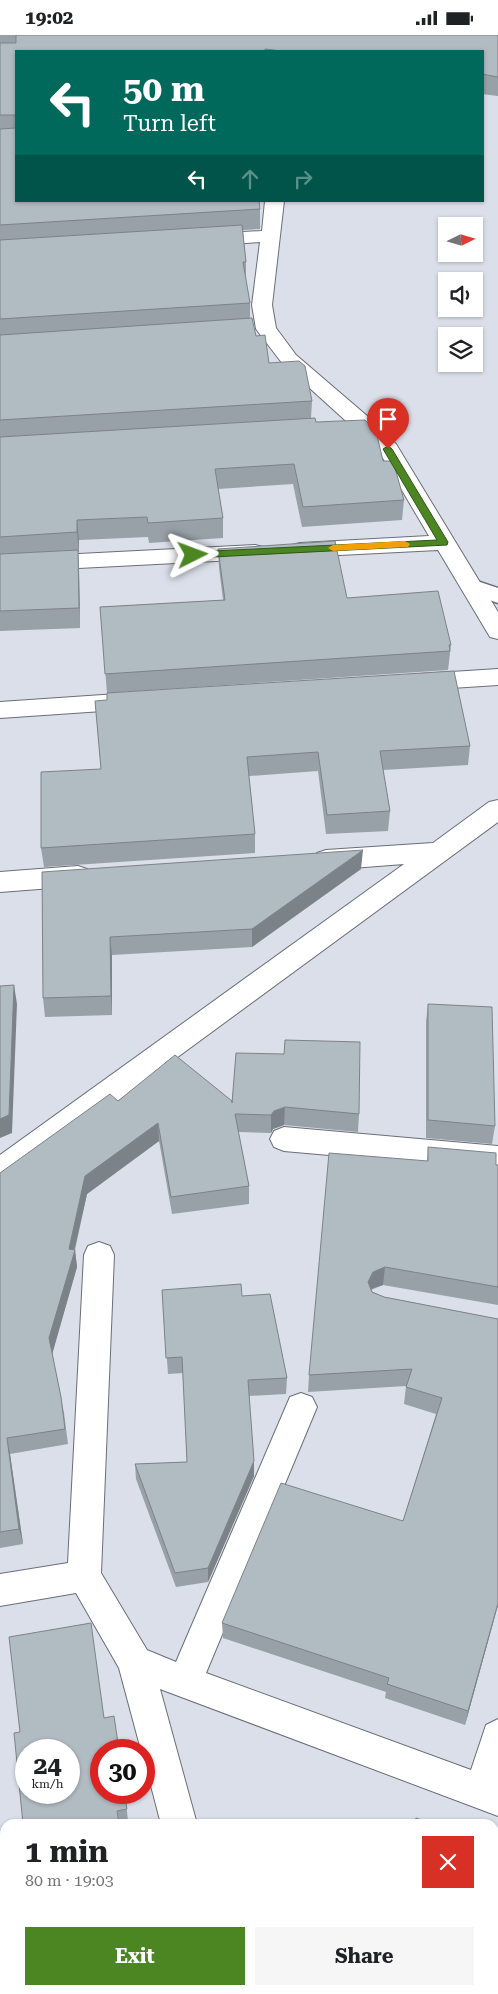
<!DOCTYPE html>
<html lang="en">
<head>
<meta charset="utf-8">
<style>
	body { margin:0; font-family:"Roboto Serif",serif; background:#f6f6f6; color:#202124; height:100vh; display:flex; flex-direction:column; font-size:19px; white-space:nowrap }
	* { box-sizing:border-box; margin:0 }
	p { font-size:16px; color:#757577 }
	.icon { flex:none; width:28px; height:28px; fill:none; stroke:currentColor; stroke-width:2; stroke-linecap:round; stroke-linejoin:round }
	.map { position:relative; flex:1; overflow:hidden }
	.sheet { position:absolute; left:0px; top:1784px; width:499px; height:176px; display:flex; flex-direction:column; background:#fff; border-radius:15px 15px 0 0; box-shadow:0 1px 4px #0004 }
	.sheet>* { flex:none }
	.banner { position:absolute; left:15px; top:15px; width:469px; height:152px; border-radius:0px; box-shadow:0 1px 4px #0004; background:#00695c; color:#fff; overflow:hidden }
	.needle { width:32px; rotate:85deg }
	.tools { position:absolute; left:438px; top:182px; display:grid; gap:10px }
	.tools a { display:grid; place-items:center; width:45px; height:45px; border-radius:0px; background:#fff; box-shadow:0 1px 4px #0004; font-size:25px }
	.speed { position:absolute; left:15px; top:1704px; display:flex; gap:10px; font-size:25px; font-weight:700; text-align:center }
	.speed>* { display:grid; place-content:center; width:65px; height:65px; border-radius:50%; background:#fff; box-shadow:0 1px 4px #0004; line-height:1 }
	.speed small { font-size:12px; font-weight:400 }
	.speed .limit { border:8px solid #d22; background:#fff; color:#111 }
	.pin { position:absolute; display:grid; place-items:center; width:42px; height:42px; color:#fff; margin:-51px -21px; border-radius:50% 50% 50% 0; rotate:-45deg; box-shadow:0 0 5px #0007 }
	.pin .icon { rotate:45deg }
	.me { position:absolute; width:55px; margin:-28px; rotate:87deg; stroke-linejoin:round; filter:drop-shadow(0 0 4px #0008) }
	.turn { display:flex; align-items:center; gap:18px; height:105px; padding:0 25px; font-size:22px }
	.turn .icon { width:65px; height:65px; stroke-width:2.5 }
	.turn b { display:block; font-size:35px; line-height:42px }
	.lanes { display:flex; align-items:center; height:48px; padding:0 25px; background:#0003; justify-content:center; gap:25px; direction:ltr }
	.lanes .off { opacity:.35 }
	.round { display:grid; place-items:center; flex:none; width:52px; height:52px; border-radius:0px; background:#f6f6f6 }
	.headline { display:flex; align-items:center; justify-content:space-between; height:85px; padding:0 25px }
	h1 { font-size:30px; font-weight:700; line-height:38px }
	.button { display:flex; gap:10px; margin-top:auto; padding:10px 25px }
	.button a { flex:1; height:58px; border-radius:0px; background:#4b8623; color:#fff; font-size:20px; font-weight:700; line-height:58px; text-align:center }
	.button a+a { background:#f6f6f6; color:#202124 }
	.status { display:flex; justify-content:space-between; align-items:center; height:35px; padding:0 25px; background:#fff; direction:ltr }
	.status svg { height:14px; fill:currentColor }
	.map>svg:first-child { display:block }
</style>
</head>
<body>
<div class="status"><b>19:02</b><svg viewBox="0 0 49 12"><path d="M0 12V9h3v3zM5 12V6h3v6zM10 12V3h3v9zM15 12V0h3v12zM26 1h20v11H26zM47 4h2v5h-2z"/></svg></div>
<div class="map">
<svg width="498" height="1959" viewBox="0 0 498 1959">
	<rect width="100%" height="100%" fill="#dbdfea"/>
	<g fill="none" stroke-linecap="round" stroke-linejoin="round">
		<defs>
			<path id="lane" d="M471 544 498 553V568L464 556 461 551 464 546Z"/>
			<g id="street">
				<path d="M265 166H284L272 270 276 293 296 320 373 386 396 409 498 577V604L490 602 438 515 300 522 292 520 289 515 292 510 300 508 429 501 380 418 357 396 282 328 256 294 252 270 260 207 207 211 200 209 197 205 200 201 207 199 262 196Z"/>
				<path d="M255 510 263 512 266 517 263 522 255 524 0 537V523Z"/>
				<path d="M498 634V650L420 655 412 653 408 647 412 641 420 639Z"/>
				<path d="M132 658 141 660 144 666 141 672 132 674 0 683V667Z"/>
				<path d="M498 765V787L10 1145 0 1148V1120L404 829 326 835 317 832 313 825 317 818 326 815 433 808 489 767Z"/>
				<path d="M78 831 87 834 91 841 87 848 78 851 0 857V837Z"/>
				<path d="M284 1092 498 1111V1135L284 1116 274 1112 270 1104 274 1096Z"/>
				<path d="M99 1207 110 1211 114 1220 101 1538 147 1615 176 1627 290 1362 301 1358 312 1362 317 1372 206 1638 471 1735 486 1690 498 1684V1781L160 1654 197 1789H161L144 1724V1715H141L119 1633 76 1558 0 1571V1539L68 1528 84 1220 88 1211Z"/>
				<path d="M204 1955H242L243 1959H205Z"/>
			</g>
		</defs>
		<!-- lane casing -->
		<use href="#lane" stroke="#6a6e78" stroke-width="3"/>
		<!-- street casing -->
		<use href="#street" stroke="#6a6e78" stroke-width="2"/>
		<!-- lane -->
		<use href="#lane" fill="#fff" fill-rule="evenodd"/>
		<!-- street -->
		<use href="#street" fill="#fff" fill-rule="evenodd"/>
	</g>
	<!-- wall -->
	<g fill="#98a1a7">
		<path d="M0 0H498V61L482 59V16H16L260 174V194L243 195 246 227V247L250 268V283L256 301 269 328 312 366 311 383 316 387 383 426 404 465 402 485 302 492 293 449 218 454 223 483V503L149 508 148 502 79 505V517H78L79 535 80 593 0 596Z"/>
		<path d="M218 514 347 563 451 610 448 635 107 658 100 572 223 565 219 533Z"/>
		<path d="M95 666 470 711 468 730 383 735 390 776 388 796 326 799 318 736 249 741 255 799V818L44 832 41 813 101 734Z"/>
		<path d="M361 834 252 912 112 920V980L45 982 43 963 42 837Z"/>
		<path d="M428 969 495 1091 492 1109 426 1103V987Z"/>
		<path d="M236 1018 359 1079 358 1097 284 1090 273 1094 271 1098 238 1097 249 1151V1169L172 1179 159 1106 87 1159 75 1215 77 1232 52 1318 64 1378 68 1409 10 1419 23 1509 0 1513V1138L118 1066 232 1068Z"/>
		<path d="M428 1112 498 1130V1270L383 1250 371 1255 372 1257 384 1262 498 1284V1570L465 1690 385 1663 386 1657 223 1603 222 1588 403 1486 436 1379 404 1369 406 1351 308 1357 309 1340 427 1126Z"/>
		<path d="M162 1255 242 1261 287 1343 286 1359 249 1361 254 1441 208 1547 176 1552 136 1444 135 1429 187 1427 183 1338 168 1339Z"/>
		<path d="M104 1683 125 1758 128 1786 119 1788Z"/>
	</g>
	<!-- shaded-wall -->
	<g fill="#7c8388">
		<path d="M77 485 79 505V517L77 497Z"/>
		<path d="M78 515 79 535 80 593 79 573Z"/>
		<path d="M363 815 361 834 252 912V894Z"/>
		<path d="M110 902 112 920V980L111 961Z"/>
		<path d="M14 950 17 969 12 1098 0 1103V1084Z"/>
		<path d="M285 1072 284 1090 273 1094 271 1098V1080L274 1076Z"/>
		<path d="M158 1088 159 1106 87 1159 74 1216 75 1215 77 1232 52 1320 49 1303 85 1141Z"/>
		<path d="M385 1232 383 1250 371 1254 366 1264 368 1247 373 1237Z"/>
		<path d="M7 1403 10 1419 23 1509 19 1494Z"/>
		<path d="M254 1426V1441L208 1547V1533Z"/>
		<path d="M498 1568V1570L465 1690 468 1676Z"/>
	</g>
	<!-- building -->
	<g fill="#b1bbc2" stroke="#7c8388" fill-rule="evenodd">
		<path d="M16 0H498V42L482 39V16H281L265 14V16H16V166H259L260 174 0 190V94L16 93V80H0V8H16Z"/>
		<path d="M242 190 246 227H243L250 268 0 284V205Z"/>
		<path d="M252 283 256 301 265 300 269 328 299 326 305 331 312 366 0 385V300Z"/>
		<path d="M315 383 316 387 365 385 376 396 383 426H393L404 465 303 472 294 429 215 434 223 483 148 488 147 482 77 485V497L0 502V402Z"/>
		<path d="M335 506 347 563 438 556 451 610H449L450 616 105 639 100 572 225 565 218 514Z"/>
		<path d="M78 515 79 573 0 576V519Z"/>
		<path d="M454 636 470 711 380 716 390 776 327 780 318 717 247 722 255 799 41 813V737L101 734 95 666 107 665V658Z"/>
		<path d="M363 815 252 894 110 902 111 961 43 963 42 837Z"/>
		<path d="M14 950 9 1080 0 1084V951Z"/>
		<path d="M428 969 492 972 495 1091 428 1085Z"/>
		<path d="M285 1005 360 1007 359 1079 285 1072 274 1076 271 1080 235 1079 249 1151 171 1162 158 1088 85 1141 69 1214 75 1215 49 1303 61 1362 65 1394 7 1403 19 1494 0 1497V1138L110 1059 118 1066 175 1020 232 1066V1068L236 1018 284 1019Z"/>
		<path d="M428 1112 496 1118V1130H498V1252L385 1232 373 1237 368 1247 372 1257 384 1262 498 1284V1568L468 1676 387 1649 389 1643 222 1588 281 1448 403 1486 442 1363 406 1352 412 1334 309 1340 329 1118 428 1126Z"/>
		<path d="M241 1249 242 1261 270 1259 287 1343 248 1345 254 1426 208 1533 175 1538 135 1429 187 1427 182 1322 166 1323 162 1255Z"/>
		<path d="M91 1588 104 1683 114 1681 119 1715H101V1758H124L127 1774 117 1776 119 1789H23L14 1698 20 1697 9 1602ZM26 1715H69V1758H26Z"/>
		<path d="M416 1783 432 1789H414Z"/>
		<path d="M494 1813 498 1814V1959H382L384 1955H494Z"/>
		<path d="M57 1955H166L167 1959H57Z"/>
	</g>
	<!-- route -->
	<path fill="#4b8623" stroke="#315717" d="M388 411 392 414 448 507 447 510 193 523 188 520 193 517 437 505 383 414Z"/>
	<!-- slow -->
	<path fill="#f59e0b" d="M405 506 410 509 408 512 333 516 328 513 333 510Z"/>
</svg>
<div class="tools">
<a><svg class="needle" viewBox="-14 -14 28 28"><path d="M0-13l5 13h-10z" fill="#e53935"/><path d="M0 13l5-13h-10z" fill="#757577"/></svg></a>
<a><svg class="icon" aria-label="sound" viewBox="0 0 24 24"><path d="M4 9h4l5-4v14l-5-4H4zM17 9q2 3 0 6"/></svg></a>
<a><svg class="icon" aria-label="layers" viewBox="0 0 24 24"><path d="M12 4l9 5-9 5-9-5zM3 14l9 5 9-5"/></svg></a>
</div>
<div class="speed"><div>24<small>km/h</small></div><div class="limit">30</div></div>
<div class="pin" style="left:388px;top:414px;background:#d93025"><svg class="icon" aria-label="arrive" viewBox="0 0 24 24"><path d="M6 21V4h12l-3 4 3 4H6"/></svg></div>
<svg class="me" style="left:193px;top:520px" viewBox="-20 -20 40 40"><path d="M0-17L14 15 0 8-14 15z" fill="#4b8623" stroke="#fff" stroke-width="4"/></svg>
<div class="banner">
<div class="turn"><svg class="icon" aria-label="left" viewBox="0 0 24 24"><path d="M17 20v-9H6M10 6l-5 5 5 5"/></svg><div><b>50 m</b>Turn left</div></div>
<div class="lanes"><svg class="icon" aria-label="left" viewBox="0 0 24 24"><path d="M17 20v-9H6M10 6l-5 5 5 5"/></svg><svg class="icon off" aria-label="ahead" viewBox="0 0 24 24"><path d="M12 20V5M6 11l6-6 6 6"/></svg><svg class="icon off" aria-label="right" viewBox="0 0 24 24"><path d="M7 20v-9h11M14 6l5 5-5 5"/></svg></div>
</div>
<section class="sheet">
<div class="headline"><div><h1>1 min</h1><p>80 m · 19:03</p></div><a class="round" style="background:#d93025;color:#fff"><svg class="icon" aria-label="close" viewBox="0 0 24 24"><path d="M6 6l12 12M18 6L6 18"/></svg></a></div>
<div class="button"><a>Exit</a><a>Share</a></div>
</section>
</div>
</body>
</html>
